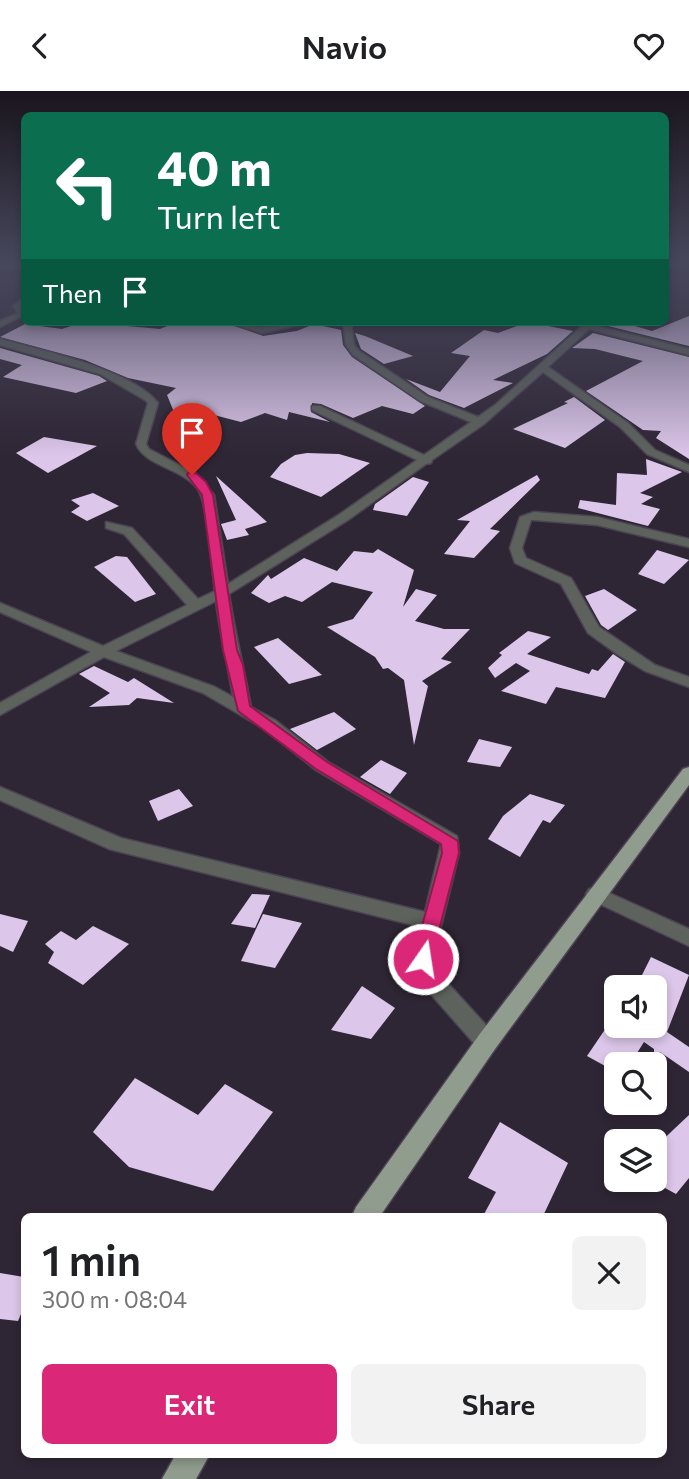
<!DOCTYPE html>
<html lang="en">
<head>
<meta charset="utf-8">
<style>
	body { margin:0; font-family:Commissioner,sans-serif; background:#f2f2f2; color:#202124; height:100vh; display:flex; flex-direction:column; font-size:26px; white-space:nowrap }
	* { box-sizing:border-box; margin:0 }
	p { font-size:23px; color:#757577 }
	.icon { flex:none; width:38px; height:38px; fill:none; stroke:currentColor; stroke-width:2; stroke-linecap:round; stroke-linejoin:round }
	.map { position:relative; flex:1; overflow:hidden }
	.drawer { position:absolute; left:21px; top:1122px; width:646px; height:245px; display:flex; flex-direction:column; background:#fff; border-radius:10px; box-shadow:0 4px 10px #0003 }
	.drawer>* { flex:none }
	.banner { position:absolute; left:21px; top:21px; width:648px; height:214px; border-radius:10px; box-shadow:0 4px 10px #0003; background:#0b6e4f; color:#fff; overflow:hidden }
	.fabs { position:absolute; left:604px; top:884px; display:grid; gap:14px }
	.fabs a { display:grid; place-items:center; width:63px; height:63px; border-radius:10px; background:#fff; box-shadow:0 4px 10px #0003; font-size:35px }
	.pin { position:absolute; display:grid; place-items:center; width:60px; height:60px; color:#fff; margin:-72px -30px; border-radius:50% 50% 50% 0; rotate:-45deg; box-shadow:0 0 7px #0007 }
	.pin .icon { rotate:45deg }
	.me { position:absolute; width:77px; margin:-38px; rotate:13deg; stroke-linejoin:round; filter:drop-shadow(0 0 5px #0008) }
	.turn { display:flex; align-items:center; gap:24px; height:147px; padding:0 21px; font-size:32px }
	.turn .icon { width:91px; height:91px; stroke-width:2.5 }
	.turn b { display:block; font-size:49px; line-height:60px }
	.then { display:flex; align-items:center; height:66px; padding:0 21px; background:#0003; gap:14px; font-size:26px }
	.round { display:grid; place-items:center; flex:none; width:74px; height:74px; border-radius:10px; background:#f2f2f2 }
	.overview { display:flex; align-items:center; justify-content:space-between; height:119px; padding:0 21px }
	h1 { font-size:42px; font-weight:600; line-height:52px }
	.primary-button { display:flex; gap:14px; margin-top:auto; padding:14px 21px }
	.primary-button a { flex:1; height:80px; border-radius:10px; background:#db2777; color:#fff; font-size:28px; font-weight:600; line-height:80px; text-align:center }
	.primary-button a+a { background:#f2f2f2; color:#202124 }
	header { display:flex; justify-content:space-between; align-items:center; height:91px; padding:0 21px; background:#fff; font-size:32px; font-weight:600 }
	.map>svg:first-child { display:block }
</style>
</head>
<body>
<header><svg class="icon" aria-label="back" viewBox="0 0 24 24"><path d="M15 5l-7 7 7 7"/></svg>Navio<svg class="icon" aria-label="heart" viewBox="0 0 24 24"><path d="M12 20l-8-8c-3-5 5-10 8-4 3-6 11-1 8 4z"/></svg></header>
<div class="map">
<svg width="689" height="1388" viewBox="0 0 689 1388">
	<rect width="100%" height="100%" fill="#2f2635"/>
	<!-- building -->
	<g fill="#dcc6e9">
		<path d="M689 225V255L608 235 621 231 652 240Z"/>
		<path d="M83 231 160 238 177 231H224L263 245 297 240 314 233 341 239 343 254 352 266 425 315 413 323 382 315 353 327 321 313 312 312 311 321 330 331 289 321 287 329 265 322 241 331 210 323 197 330 176 326 167 304 176 297 128 287 85 269 0 246 25 233 62 238Z"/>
		<path d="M528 231 573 240 547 263 493 289 513 292 464 317 429 304 406 288 440 301 470 265 451 262 484 239 498 242Z"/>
		<path d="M355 242 365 245 413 265 384 273 361 258Z"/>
		<path d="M593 242 689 266V368L656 347 661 340 643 339 586 300 643 270 595 258 572 257Z"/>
		<path d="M0 257 99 285 107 290 76 302 3 286 22 274 0 268Z"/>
		<path d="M574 306 605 329 565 357 513 338 568 312 564 311Z"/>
		<path d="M44 346 97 355 48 382 16 362Z"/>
		<path d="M307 362 339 363 370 372 321 406 270 386 281 373 295 364Z"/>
		<path d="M646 368 682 381 640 402 653 406 641 413 660 418 648 435 578 417 580 409 616 414 617 382 647 384Z"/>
		<path d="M537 384 540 389 490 438 500 440 474 467 444 463 470 430 457 429Z"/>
		<path d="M216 385 267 431 245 438 249 444 227 449 221 433 236 429Z"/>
		<path d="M413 386 429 391 407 425 373 419 375 413Z"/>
		<path d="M93 402 119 415 87 430 71 421 80 415 71 409Z"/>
		<path d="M378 458 414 479 403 516 416 498 437 504 415 530 444 538H470L441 568 452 571 422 590 428 595 414 654 404 589 388 577 383 578 375 566 327 536 353 528 373 501 332 491 302 511 285 505 269 512 251 502 268 484 271 488 304 467 337 480 354 460 373 462Z"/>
		<path d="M657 459 689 469 664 493 638 483Z"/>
		<path d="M116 465 127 466 156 503 135 511 94 476Z"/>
		<path d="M604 498 637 519 608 539 601 534 585 505Z"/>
		<path d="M528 540 551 546 527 563 589 583 592 578 598 580 613 563 625 571 605 607 556 596 546 613 501 600 530 580 516 572 495 587 488 577 502 564 499 562Z"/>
		<path d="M278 547 322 584 289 593 254 556Z"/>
		<path d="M94 575 128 591 134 587 174 612 137 607 129 614 89 616 110 602 79 583Z"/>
		<path d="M334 621 356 638 317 659 290 638Z"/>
		<path d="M479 648 512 656 500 676 467 671Z"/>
		<path d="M381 669 407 682 390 703 360 686Z"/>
		<path d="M179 698 193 715 158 730 149 710Z"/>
		<path d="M530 703 565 714 550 732 543 729 520 766 488 748 503 725Z"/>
		<path d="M252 803 270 804 255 837 231 833Z"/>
		<path d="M0 823 28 830 13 861 0 855Z"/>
		<path d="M263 823 302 832 275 877 241 870Z"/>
		<path d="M93 835 129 853 83 894 48 872 54 861 45 853 61 840 76 849Z"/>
		<path d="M651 866 689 884 667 941 689 956V981L660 961 654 970V958L644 951 630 973H616V981L587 965 608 934H654V896H636Z"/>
		<path d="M362 895 395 917 371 948 331 939Z"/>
		<path d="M135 987 198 1024 225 993 273 1021 213 1100 129 1076 93 1041Z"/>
		<path d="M689 1024V1087L676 1103 654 1091V1057Z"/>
		<path d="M500 1031 568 1072 543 1125H483L496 1101 468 1087Z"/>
		<path d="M0 1182 24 1186V1216L18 1230 0 1228Z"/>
	</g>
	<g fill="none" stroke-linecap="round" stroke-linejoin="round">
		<defs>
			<g id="street">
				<path d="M673 171H683L665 179V174Z"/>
				<rect x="0" y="173" width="24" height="4"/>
				<path d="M21 209H24L22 216 24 224 0 236V230L18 222 13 215Z"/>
				<path d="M226 231 262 236 312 231 262 242Z"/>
				<path d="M343 231H351L354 254 359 260 428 306 478 326 495 314 581 236 578 231H595L593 234 689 258V264L589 238 548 276 628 332 655 359 689 374V381L647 363 620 336 543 281 484 333 432 369 431 372 426 373 348 429 229 503C235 542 244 578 251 616L275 629 328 671 457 745 459 762 433 868 445 889 495 944 498 951 495 958 487 961 479 958 429 901 413 868 421 836 109 758 0 709V696L121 747 425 821 441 753 316 679 263 637 203 602 104 566 0 624V612L91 561 0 521V512L103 555 187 514 124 443 106 437V431L132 437 198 508 215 500C212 479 208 410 197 397 181 377 145 375 136 353L148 312 145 309 100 283 0 254V248C40 259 133 279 158 312L146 353 149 358 193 381 214 404 228 493 340 423 417 369 312 319V315H320L424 364 471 331 420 310 353 264 346 254ZM216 510C220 543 228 574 233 606L215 596 116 560Z"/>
				<path d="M534 421 597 426 689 448V456L597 434 534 429H531L522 457 526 467 571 487 599 536 655 574 689 586V596L645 580 617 563 588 542 561 493 515 472 510 457 520 426Z"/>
				<path d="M596 796 689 838V855L589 808 586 803 589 798Z"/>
			</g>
			<g id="primary">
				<path d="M689 676V694L495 958 380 1125H352L356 1116 479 944 683 678Z"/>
				<path d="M176 1363H210L196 1388H162Z"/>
			</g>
		</defs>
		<!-- street casing -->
		<use href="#street" stroke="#4c4452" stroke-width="3"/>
		<!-- primary casing -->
		<use href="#primary" stroke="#4c4452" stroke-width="3"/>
		<!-- street -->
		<use href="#street" fill="#5d635c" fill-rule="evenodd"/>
		<!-- primary -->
		<use href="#primary" fill="#909c8e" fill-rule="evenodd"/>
	</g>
	<!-- sky -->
	<linearGradient id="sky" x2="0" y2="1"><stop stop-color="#1a151d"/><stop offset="0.47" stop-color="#47475c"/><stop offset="1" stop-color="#47475c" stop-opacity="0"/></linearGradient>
	<rect width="689" height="365" fill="url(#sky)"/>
	<!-- route -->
	<path fill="#db2777" stroke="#8e194d" stroke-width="2" d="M188 382H196L206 391 213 404 237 559 243 574 250 615 327 671 458 750 459 762 430 874H416L413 868 442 762 441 753 316 678 238 620 223 559 202 404 187 384Z"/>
</svg>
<div class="fabs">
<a><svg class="icon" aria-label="sound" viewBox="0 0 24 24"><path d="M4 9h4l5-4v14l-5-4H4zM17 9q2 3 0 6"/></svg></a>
<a><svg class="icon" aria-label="search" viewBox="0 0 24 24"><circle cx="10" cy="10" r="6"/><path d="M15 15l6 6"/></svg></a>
<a><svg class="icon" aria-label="layers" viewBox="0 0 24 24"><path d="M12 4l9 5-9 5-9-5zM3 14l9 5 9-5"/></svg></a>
</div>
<div class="pin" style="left:192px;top:384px;background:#d93025"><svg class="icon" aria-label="arrive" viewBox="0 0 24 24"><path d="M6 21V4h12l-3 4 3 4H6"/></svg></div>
<svg class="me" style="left:423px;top:868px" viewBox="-20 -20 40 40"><circle r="17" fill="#db2777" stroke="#fff" stroke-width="3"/><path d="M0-11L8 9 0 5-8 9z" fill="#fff"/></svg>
<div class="banner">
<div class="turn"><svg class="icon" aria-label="left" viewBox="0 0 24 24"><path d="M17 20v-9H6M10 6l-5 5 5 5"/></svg><div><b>40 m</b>Turn left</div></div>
<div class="then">Then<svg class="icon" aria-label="arrive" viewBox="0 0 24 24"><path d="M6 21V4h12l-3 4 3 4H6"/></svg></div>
</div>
<section class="drawer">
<div class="overview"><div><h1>1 min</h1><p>300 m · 08:04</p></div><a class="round"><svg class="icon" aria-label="close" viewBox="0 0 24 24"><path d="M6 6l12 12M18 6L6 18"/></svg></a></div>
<div class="primary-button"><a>Exit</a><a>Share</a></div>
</section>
</div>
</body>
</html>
